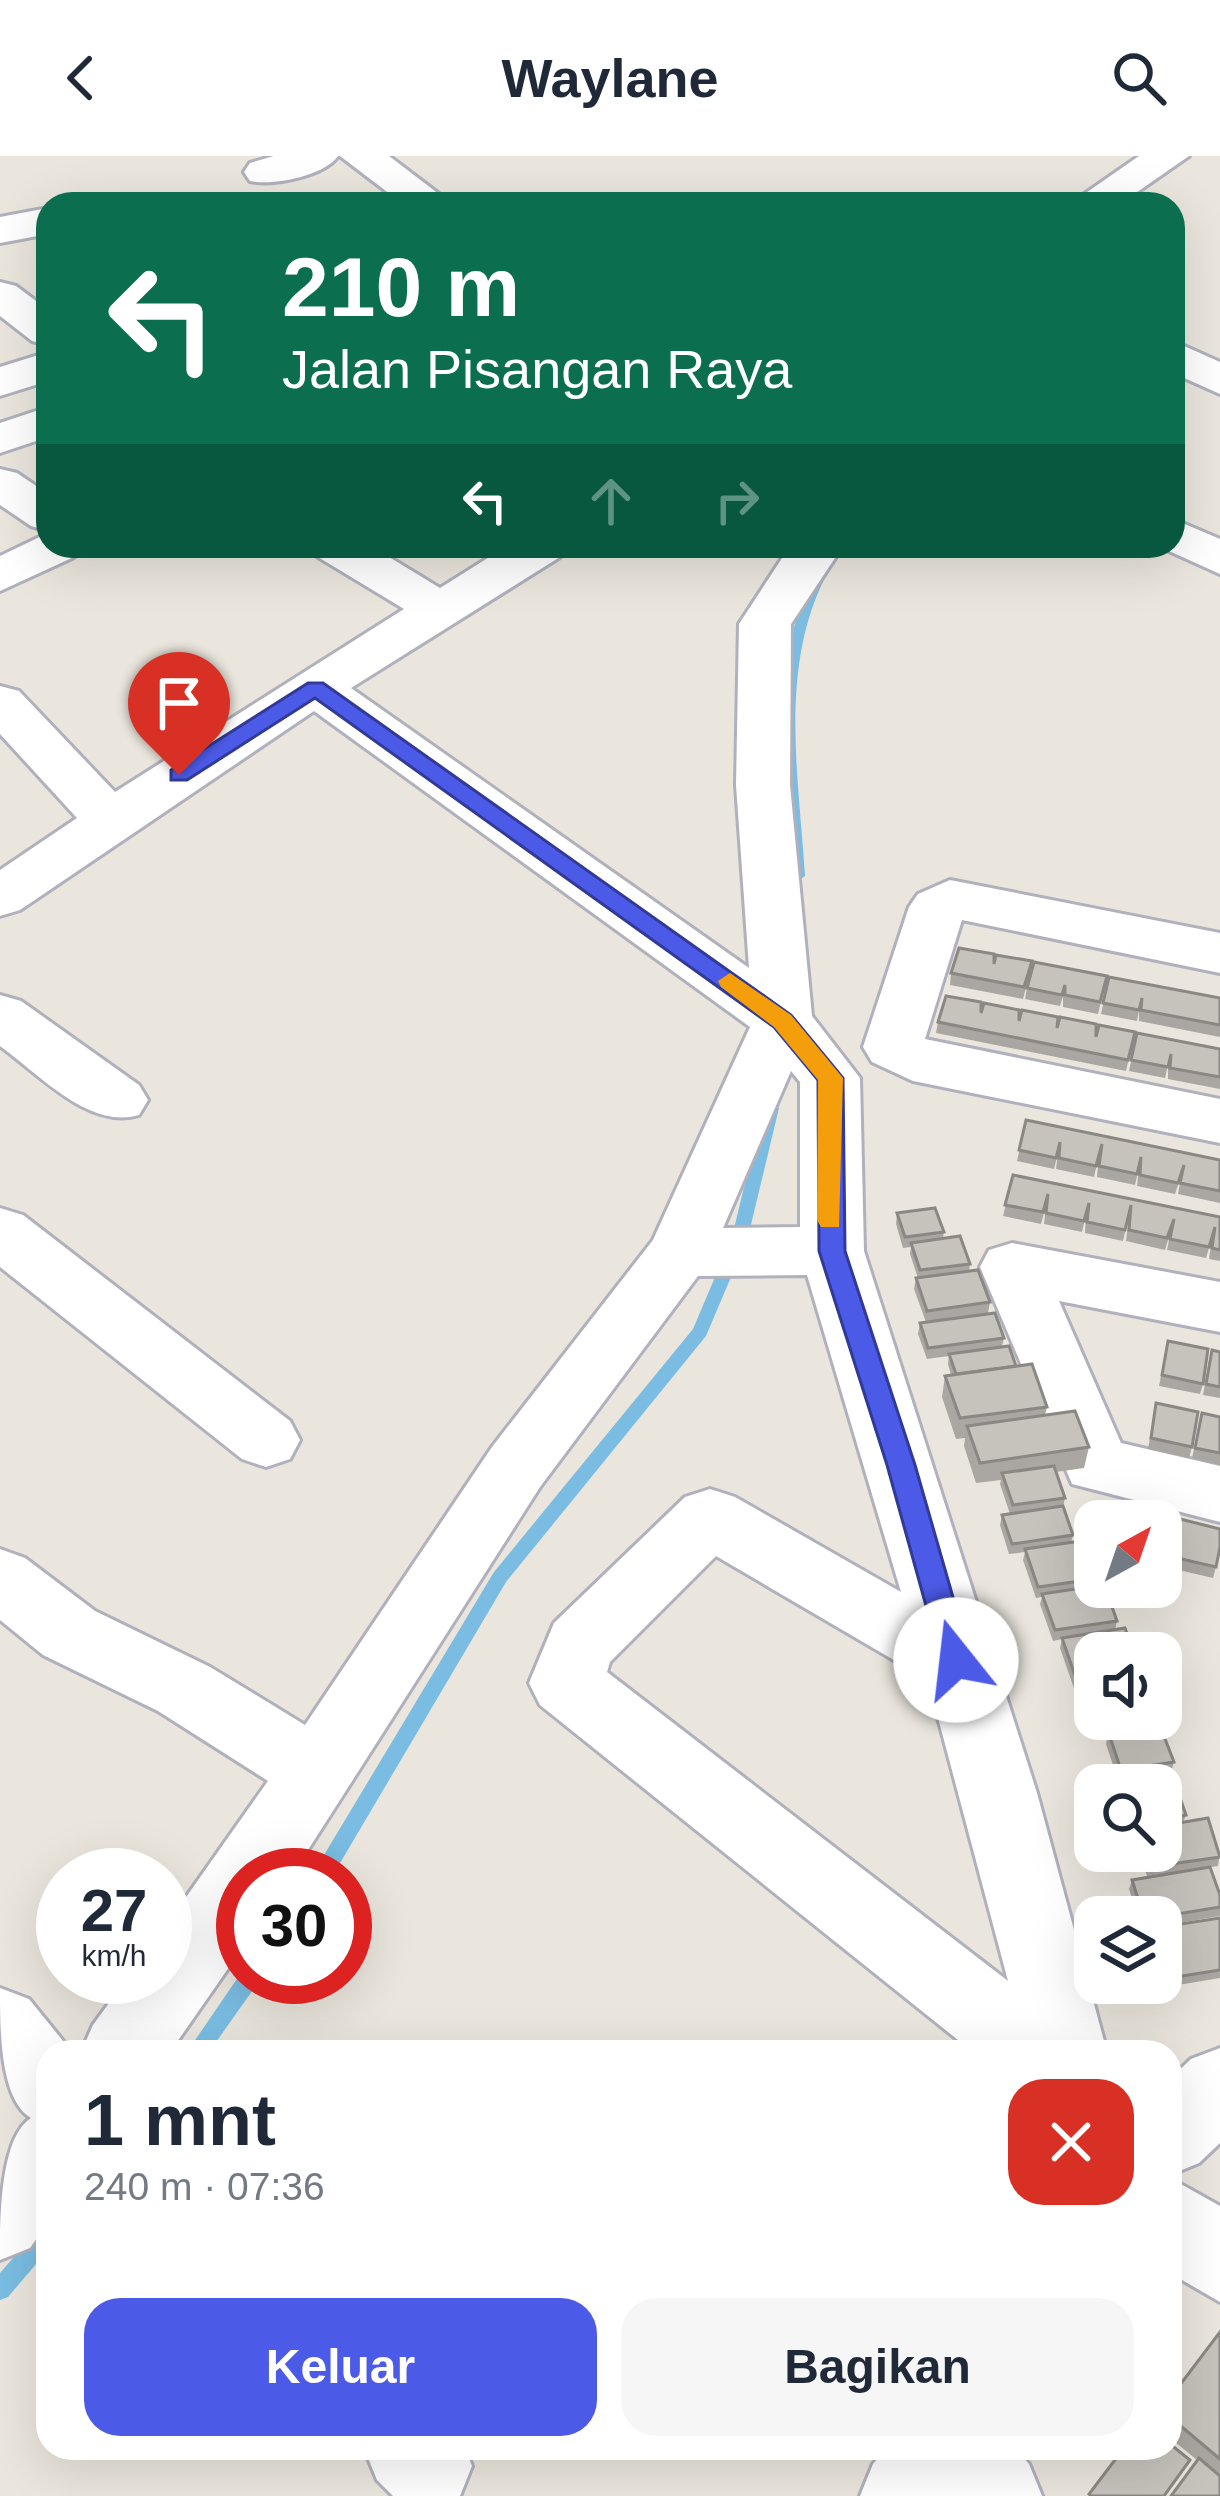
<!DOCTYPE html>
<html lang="id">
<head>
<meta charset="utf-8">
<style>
	body { margin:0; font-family:Helvetica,sans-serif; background:#f6f6f7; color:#1f2937; height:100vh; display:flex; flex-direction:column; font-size:45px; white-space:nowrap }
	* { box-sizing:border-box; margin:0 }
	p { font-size:39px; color:#747a83 }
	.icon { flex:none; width:66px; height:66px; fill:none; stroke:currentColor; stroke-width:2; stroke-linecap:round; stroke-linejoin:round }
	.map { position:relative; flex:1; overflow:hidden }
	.sheet { position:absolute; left:36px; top:1884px; width:1146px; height:420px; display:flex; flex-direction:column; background:#fff; border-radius:36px; box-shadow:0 12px 48px #0002 }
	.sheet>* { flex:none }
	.banner { position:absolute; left:36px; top:36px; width:1149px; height:366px; border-radius:36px; box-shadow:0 12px 48px #0002; background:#0b6e4f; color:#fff; overflow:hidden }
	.needle { width:78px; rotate:40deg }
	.buttons { position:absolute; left:1074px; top:1344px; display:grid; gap:24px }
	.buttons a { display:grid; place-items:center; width:108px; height:108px; border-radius:24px; background:#fff; box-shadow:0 12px 48px #0002; font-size:60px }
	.speed { position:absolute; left:36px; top:1692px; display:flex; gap:24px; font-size:60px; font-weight:700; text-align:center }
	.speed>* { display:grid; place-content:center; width:156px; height:156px; border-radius:50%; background:#fff; box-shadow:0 12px 48px #0002; line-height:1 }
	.speed small { font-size:30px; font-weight:400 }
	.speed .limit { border:18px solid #d22; background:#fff; color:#111 }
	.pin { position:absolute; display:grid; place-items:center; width:102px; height:102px; color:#fff; margin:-123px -51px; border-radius:50% 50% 50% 0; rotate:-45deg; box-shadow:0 0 12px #0007 }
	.pin .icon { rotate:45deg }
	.me { position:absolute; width:132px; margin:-66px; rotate:344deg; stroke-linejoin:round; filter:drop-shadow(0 0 9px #0008) }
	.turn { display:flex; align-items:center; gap:42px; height:252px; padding:0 48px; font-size:54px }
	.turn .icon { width:156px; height:156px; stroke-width:2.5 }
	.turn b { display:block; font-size:84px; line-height:102px }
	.lanes { display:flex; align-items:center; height:114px; padding:0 48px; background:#0003; justify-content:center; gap:60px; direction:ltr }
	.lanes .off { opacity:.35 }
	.round { display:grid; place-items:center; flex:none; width:126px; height:126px; border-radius:36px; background:#f6f6f7 }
	.summary { display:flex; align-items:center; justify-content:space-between; height:204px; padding:0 48px }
	h1 { font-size:72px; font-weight:600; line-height:90px }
	.action { display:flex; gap:24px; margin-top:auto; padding:24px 48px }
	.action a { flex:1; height:138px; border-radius:36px; background:#4c5ae8; color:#fff; font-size:48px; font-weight:600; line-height:138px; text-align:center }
	.action a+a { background:#f6f6f7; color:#1f2937 }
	header { display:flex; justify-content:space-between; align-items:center; height:156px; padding:0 48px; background:#fff; font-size:54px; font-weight:600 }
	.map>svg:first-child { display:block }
</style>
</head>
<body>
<header><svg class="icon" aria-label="back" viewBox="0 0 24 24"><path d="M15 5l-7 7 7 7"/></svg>Waylane<svg class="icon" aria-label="search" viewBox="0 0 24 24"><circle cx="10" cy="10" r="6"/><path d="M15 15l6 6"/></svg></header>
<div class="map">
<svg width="1220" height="2340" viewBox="0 0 1220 2340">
	<rect width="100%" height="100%" fill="#eae6dd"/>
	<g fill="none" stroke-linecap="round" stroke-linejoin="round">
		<!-- stream -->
		<g fill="#7abce2" fill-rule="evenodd">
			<path d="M835 390H847C838 403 828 415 821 430 780 520 799 624 805 720L798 725 791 720C786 624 767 520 809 430 815 415 826 403 835 390Z"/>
			<path d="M771 947 779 952 748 1081 706 1180 506 1426 333 1719H312L494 1416 693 1173 732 1081 763 952Z"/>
			<path d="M243 1814V1821H260L257 1828 209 1896H187Z"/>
			<path d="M48 2067V2094L8 2141 0 2144V2117L40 2071Z"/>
		</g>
		<defs>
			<g id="minor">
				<path d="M274 0H338C324 20 273 30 250 25L244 16 250 7Z"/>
				<path d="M340 0H389L452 48H403Z"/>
				<path d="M1139 0H1189L1120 48H1070Z"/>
				<path d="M48 52V78L0 87V61Z"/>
				<path d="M0 126 16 130 48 154V189L32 185 0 160Z"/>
				<path d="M1173 185 1220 206V238L1173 217Z"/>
				<path d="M48 196V225L0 240V211Z"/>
				<path d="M48 251V281L0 297V267Z"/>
				<path d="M0 313 17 317 48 338V375L31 370 0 349Z"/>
				<path d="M1173 363 1220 383V418L1158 390H1173Z"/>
				<path d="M48 377V390H81L74 401 0 435V400Z"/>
				<path d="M311 390H371L440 432 507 390H567L560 401 351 532 749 812 736 629 739 468 790 390H843L791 468 790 629 812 860 860 922 864 1095 1037 1637 1107 1896H973L540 1549 529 1527 554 1467 685 1341 710 1333 735 1341 901 1436 807 1119 698 1120 540 1331 292 1719H243V1791L170 1896H81L93 1869 128 1821H165V1771L268 1625 158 1555 43 1499 0 1464V1393L25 1402 95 1455 210 1511 305 1569 492 1291 653 1084 750 871 314 555 20 754 0 760V714L77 662 0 578V530L19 535 115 636 404 453 318 401ZM791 915 800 926V1071L723 1072ZM716 1400 928 1524 1008 1825 607 1516 610 1506Z"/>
				<path d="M950 724 1220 777V817L962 764 925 883 1220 943V987L913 925 872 906 863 891 909 751 918 738Z"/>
				<path d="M0 839 21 845 139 929 148 944 139 959C89 974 39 918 0 890Z"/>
				<path d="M0 1052 23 1059 290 1265 300 1284 290 1303 266 1311 242 1303 0 1111Z"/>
				<path d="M1012 1087 1220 1126V1176L1059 1145 1121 1287 1220 1310V1366L1072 1328 980 1111 989 1094Z"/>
				<path d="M0 1832 29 1843 72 1896H48V2066L30 2092 0 2104C0 2061 0 1982 31 1962 0 1944 0 1874 0 1832Z"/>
				<path d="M1220 1892V1987L1199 2007 1170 2019V1923L1191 1903Z"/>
				<path d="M1170 2022 1220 2050V2146L1170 2117Z"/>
				<path d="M364 2292H465L472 2310 460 2340H393L377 2324Z"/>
				<path d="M887 2292H1015L1029 2308 1042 2340H860L873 2308Z"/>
			</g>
		</defs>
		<!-- minor casing -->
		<use href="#minor" stroke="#b0b1bc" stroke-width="6"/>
		<!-- minor -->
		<use href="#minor" fill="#fff" fill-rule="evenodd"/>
	</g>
	<!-- wall -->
	<g fill="#aaa7a2">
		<path d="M994 808 1030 817 1023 843 950 829 951 817Z"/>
		<path d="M1107 820 1098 858 1063 851V840L1060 850 1025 843 1027 832Z"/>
		<path d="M1109 821 1220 842V881L1139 865V854L1137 865 1101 858Z"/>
		<path d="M981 857 1096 881 1135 876 1126 915 936 877 938 866Z"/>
		<path d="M1137 877 1220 893V933L1168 923V909L1165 922 1129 915Z"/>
		<path d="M1026 964 1220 1004V1047L1178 1038 1181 1020 1175 1038 1137 1030 1139 1012 1135 1029 1097 1021 1099 999 1094 1021 1056 1013 1058 997 1054 1013 1017 1005Z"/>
		<path d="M1013 1019 1220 1061V1105L1209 1103 1212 1082 1206 1102 1167 1094 1171 1074 1165 1094 1126 1085 1129 1060 1123 1085 1085 1077 1086 1058 1082 1076 1044 1068 1046 1050 1041 1068 1003 1060Z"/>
		<path d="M897 1057 944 1076 943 1082 970 1108 969 1115 990 1146 988 1157 926 1166 914 1133 916 1122H918L910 1098 911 1091 903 1092 896 1068Z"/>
		<path d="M920 1167 1004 1182 1002 1190 1047 1251 1045 1259 1089 1291 1084 1312 1056 1316 1065 1342 1063 1351 1073 1379 1071 1387 1094 1423 1092 1431 1117 1465 1115 1474 1095 1497V1535L1076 1538 1060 1492 1062 1483 1053 1485 1040 1448 1042 1441 1036 1442 1023 1404 1025 1396 1009 1398 1000 1369 1002 1359 1010 1358 1000 1328 1001 1324 976 1327 964 1290 965 1282 956 1283 942 1241 945 1220 951 1219 948 1208 949 1200 927 1203 918 1178Z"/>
		<path d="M1168 1185 1203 1228 1200 1238 1159 1230Z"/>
		<path d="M1220 1196V1242L1203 1239 1209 1205Z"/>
		<path d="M1156 1247 1192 1291 1189 1302 1148 1293Z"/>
		<path d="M1202 1257 1220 1261V1309L1192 1302Z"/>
		<path d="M1180 1363 1216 1411 1213 1422 1170 1412Z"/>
		<path d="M1085 1540 1155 1563 1153 1571 1174 1606 1171 1616 1186 1659 1183 1666 1220 1697 1218 1710 1147 1720 1139 1695H1161V1629H1113L1114 1624H1118L1106 1588 1108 1579 1093 1581 1083 1550Z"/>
		<path d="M1132 1724 1220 1739V1760L1161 1770V1761H1138L1129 1733Z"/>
		<path d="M1220 1762V1822L1160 1832 1158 1827H1161V1771Z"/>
		<path d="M1220 2176V2340L1197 2304 1170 2282V2242Z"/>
	</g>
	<!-- building -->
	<g fill="#c6c2bc" stroke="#8b8884" stroke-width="3">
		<path d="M959 792 994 798V808L996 799 1032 805 1024 831 951 817Z"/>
		<path d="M1034 806 1107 820 1100 846 1065 839V829L1062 839 1027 832Z"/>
		<path d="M1109 821 1220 842V869L1141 854 1142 842 1139 854 1103 847Z"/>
		<path d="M946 840 981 846V857L984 847 1019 854V865L1022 854 1058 861 1057 872 1060 861 1096 868V881L1099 869 1135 876 1128 904 938 866Z"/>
		<path d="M1137 877 1220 893V921L1170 912 1171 898 1168 911 1131 904Z"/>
		<path d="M1026 964 1220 1004V1035L1180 1027 1184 1009 1178 1027 1140 1019 1141 1001 1137 1018 1099 1010 1102 988 1096 1010 1059 1002 1060 986 1056 1002 1019 994Z"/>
		<path d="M1013 1019 1220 1061V1094L1212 1092 1215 1071 1209 1091 1170 1083 1174 1063 1167 1082 1129 1074 1131 1049 1125 1074 1087 1066 1089 1047 1084 1065 1046 1057 1048 1038 1043 1056 1005 1049Z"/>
		<path d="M935 1052 944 1076 905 1081 897 1057Z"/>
		<path d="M960 1080 970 1108 920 1114 911 1087Z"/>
		<path d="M978 1114 990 1146 927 1155 916 1122Z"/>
		<path d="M995 1157 1004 1182 928 1192 920 1167Z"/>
		<path d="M1168 1185 1208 1193 1203 1228 1162 1219Z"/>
		<path d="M1009 1190 1016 1210 956 1218 949 1198Z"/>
		<path d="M1212 1194 1220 1196V1231L1206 1228Z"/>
		<path d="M1032 1208 1047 1251 960 1262 945 1220Z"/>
		<path d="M1156 1247 1198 1256 1192 1291 1151 1282Z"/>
		<path d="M1075 1255 1089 1291 980 1307 967 1270Z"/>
		<path d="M1202 1257 1220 1261V1297L1195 1292Z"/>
		<path d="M1054 1310 1065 1342 1013 1349 1002 1317Z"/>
		<path d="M1063 1350 1073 1379 1012 1388 1002 1359Z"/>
		<path d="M1180 1363 1220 1373V1391L1216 1411 1173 1401Z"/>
		<path d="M1081 1385 1094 1423 1038 1431 1025 1393Z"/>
		<path d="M1095 1430 1105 1431 1117 1465 1055 1474 1042 1438Z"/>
		<path d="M1125 1472 1134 1497H1095V1526L1078 1528 1062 1482Z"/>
		<path d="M1095 1538V1563H1152L1096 1571 1085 1540Z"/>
		<path d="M1160 1570 1174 1606 1121 1614 1109 1578Z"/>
		<path d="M1171 1616 1186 1659 1161 1663V1629H1116L1114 1624Z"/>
		<path d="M1208 1662 1220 1701 1150 1711 1145 1695H1161V1670Z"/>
		<path d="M1210 1711 1220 1739V1751L1159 1761H1144L1132 1724Z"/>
		<path d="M1220 1762V1814L1163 1823 1161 1816V1771Z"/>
		<path d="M1220 2176V2303L1170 2261V2242Z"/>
		<path d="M1170 2288 1190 2304 1164 2340H1091L1089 2338 1124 2292H1170Z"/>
		<path d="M1199 2302 1220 2320V2340H1171Z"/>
	</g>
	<!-- route -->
	<path fill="#4c5ae8" stroke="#313a97" stroke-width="3" d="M308 527H323L791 859 843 922 845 1095 915 1309 971 1504 967 1513H945L941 1504 887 1309 819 1095 818 924 774 871 315 542 187 624H171V614Z"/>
	<!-- slow -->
	<path fill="#f59e0b" d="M730 817 791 859 843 922 839 1071H821L817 1064 818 924 774 871 721 831 718 825Z"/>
</svg>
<div class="buttons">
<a><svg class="needle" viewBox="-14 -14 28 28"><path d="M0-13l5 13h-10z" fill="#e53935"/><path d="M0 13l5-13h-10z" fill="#747a83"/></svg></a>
<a><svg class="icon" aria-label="sound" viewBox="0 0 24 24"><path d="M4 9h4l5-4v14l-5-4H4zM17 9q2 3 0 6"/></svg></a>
<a><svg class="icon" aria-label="search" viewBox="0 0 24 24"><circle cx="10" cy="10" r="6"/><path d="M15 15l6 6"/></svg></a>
<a><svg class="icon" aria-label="layers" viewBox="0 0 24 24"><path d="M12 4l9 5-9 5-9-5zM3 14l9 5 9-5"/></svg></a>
</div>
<div class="speed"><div>27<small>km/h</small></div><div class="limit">30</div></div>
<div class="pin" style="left:179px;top:619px;background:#d93025"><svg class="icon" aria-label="arrive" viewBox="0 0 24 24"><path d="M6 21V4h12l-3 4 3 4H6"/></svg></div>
<svg class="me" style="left:956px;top:1504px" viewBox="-20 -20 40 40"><circle r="19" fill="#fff"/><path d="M0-13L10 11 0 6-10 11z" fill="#4c5ae8"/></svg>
<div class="banner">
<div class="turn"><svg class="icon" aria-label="left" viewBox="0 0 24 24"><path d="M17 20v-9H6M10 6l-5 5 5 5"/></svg><div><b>210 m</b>Jalan Pisangan Raya</div></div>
<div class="lanes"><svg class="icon" aria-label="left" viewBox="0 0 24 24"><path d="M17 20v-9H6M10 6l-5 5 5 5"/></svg><svg class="icon off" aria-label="ahead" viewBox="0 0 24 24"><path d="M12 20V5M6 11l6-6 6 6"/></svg><svg class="icon off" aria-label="right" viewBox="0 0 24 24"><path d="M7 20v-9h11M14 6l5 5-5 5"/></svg></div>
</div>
<section class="sheet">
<div class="summary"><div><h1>1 mnt</h1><p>240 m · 07:36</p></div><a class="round" style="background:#d93025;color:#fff"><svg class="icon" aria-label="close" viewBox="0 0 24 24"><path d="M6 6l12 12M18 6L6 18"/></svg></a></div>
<div class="action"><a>Keluar</a><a>Bagikan</a></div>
</section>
</div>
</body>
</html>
